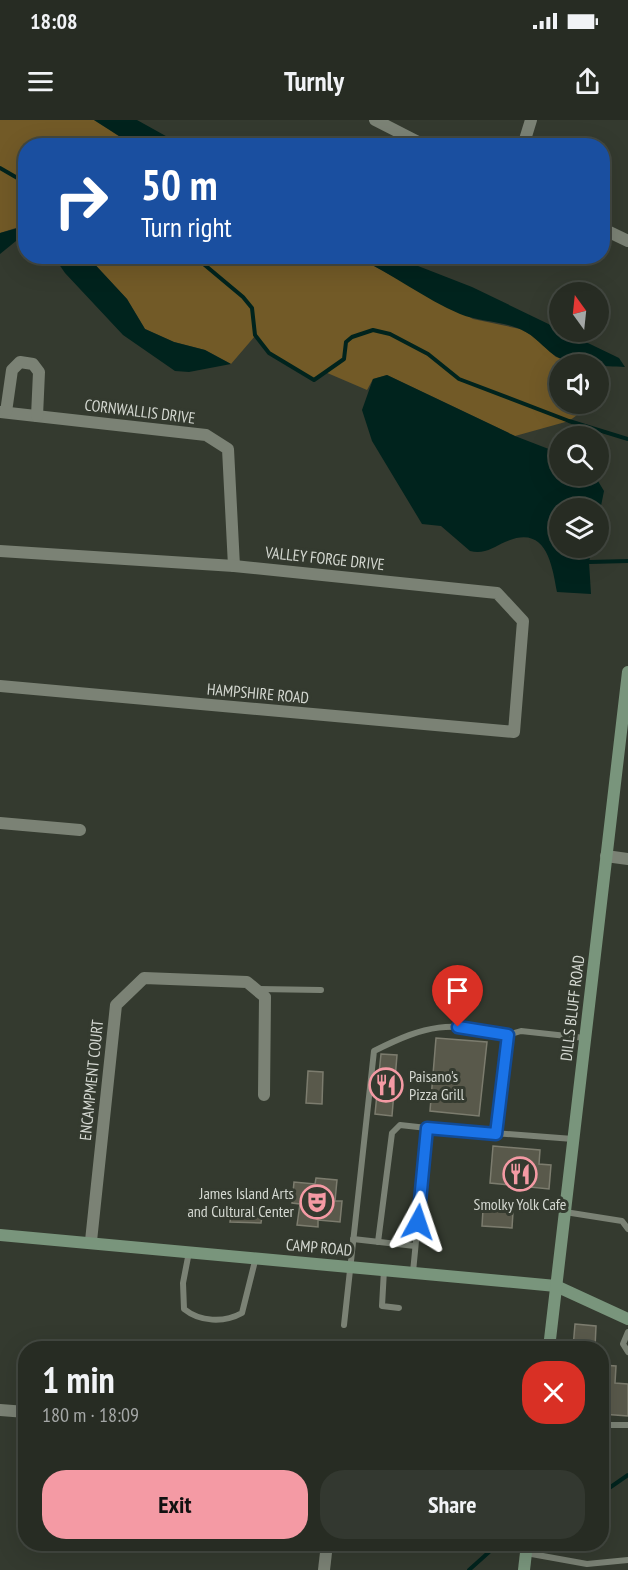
<!DOCTYPE html>
<html lang="en">
<head>
<meta charset="utf-8">
<style>
	body { margin:0; font-family:"PT Sans Narrow",sans-serif; background:#333830; color:#f1f3f6; height:100vh; display:flex; flex-direction:column; font-size:22px; white-space:nowrap }
	* { box-sizing:border-box; margin:0 }
	p { font-size:20px; color:#a4a7a6 }
	.icon { flex:none; width:33px; height:33px; fill:none; stroke:currentColor; stroke-width:2; stroke-linecap:round; stroke-linejoin:round }
	.map { position:relative; flex:1; overflow:hidden }
	.drawer { position:absolute; left:18px; top:1221px; width:591px; height:210px; display:flex; flex-direction:column; background:#272c23; border-radius:24px; box-shadow:0 6px 24px #0002,0 0 0 2px #434841 }
	.drawer>* { flex:none }
	.guide { position:absolute; left:18px; top:18px; width:592px; height:126px; border-radius:24px; box-shadow:0 6px 24px #0002,0 0 0 2px #434841; background:#1a4fa0; color:#fff; overflow:hidden }
	.needle { width:39px; rotate:345deg }
	.fabs { position:absolute; left:549px; top:162px; display:grid; gap:12px }
	.fabs a { display:grid; place-items:center; width:60px; height:60px; border-radius:50%; background:#272c23; box-shadow:0 6px 24px #0002,0 0 0 2px #434841; font-size:30px }
	.pin { position:absolute; display:grid; place-items:center; width:51px; height:51px; color:#fff; margin:-62px -26px; border-radius:50% 50% 50% 0; rotate:-45deg; box-shadow:0 0 6px #0007 }
	.pin .icon { rotate:45deg }
	.me { position:absolute; width:66px; margin:-33px; rotate:5deg; stroke-linejoin:round; filter:drop-shadow(0 0 4px #0008) }
	.turn { display:flex; align-items:center; gap:21px; height:126px; padding:0 24px; font-size:27px }
	.turn .icon { width:78px; height:78px; stroke-width:2.5 }
	.turn b { display:block; font-size:42px; line-height:51px }
	.round { display:grid; place-items:center; flex:none; width:63px; height:63px; border-radius:24px; background:#333830 }
	.summary { display:flex; align-items:center; justify-content:space-between; height:102px; padding:0 24px }
	h1 { font-size:36px; font-weight:800; line-height:45px }
	.cta { display:flex; gap:12px; margin-top:auto; padding:12px 24px }
	.cta a { flex:1; height:69px; border-radius:24px; background:#f49aa4; color:#111; font-size:24px; font-weight:800; line-height:69px; text-align:center }
	.cta a+a { background:#333830; color:#f1f3f6 }
	.status { display:flex; justify-content:space-between; align-items:center; height:42px; padding:0 30px; background:#272c23; direction:ltr }
	.status svg { height:16px; fill:currentColor }
	header { display:flex; justify-content:space-between; align-items:center; height:78px; padding:0 24px; background:#272c23; font-size:27px; font-weight:800 }
	.map>svg:first-child { display:block }
</style>
</head>
<body>
<div class="status"><b>18:08</b><svg viewBox="0 0 49 12"><path d="M0 12V9h3v3zM5 12V6h3v6zM10 12V3h3v9zM15 12V0h3v12zM26 1h20v11H26zM47 4h2v5h-2z"/></svg></div>
<header><svg class="icon" aria-label="menu" viewBox="0 0 24 24"><path d="M4 6h16M4 12h16M4 18h16"/></svg>Turnly<svg class="icon" aria-label="share" viewBox="0 0 24 24"><path d="M12 15V3M7 8l5-5 5 5M5 13v7h14v-7"/></svg></header>
<div class="map">
<svg width="628" height="1450" viewBox="0 0 628 1450">
	<rect width="100%" height="100%" fill="#343a2f"/>
	<!-- green -->
	<g fill="#725a27">
		<path d="M0 0H94L133 25 26 26 25 105 0 113Z"/>
		<path d="M88 137H357L473 199 520 209 531 215 556 237 589 244H560V284H592L569 301 515 316 387 255 373 259 367 270 325 252 314 260 269 233 255 216 231 244 205 230 174 222 145 209 127 179Z"/>
	</g>
	<!-- water -->
	<g fill="#00231d">
		<path d="M94 0H137L182 25H133Z"/>
		<path d="M25 106V121H16L0 134V113Z"/>
		<path d="M54 137H88L127 179 145 209 174 222 205 230 231 244 189 252 175 251 123 215 65 153Z"/>
		<path d="M357 137H395L472 167 619 238 625 247C607 246 569 246 554 235 543 227 535 216 522 210 503 201 480 202 460 194 425 179 392 154 357 137Z"/>
		<path d="M387 255 515 316 559 333 560 356H595L604 371 599 396 598 388H560V428H592L589 442 591 474 557 472C552 444 546 403 505 422 494 427 484 435 470 431L441 406 422 404 372 321 362 290 373 259Z"/>
	</g>
	<g fill="none" stroke-linecap="round" stroke-linejoin="round">
		<!-- stream -->
		<g stroke="#00231d" stroke-width="4">
			<path d="M0 48 26 63"/>
			<path d="M194 136 243 177 252 188 255 215 269 233 314 260 344 239 346 222 352 217 373 210 390 214 428 234 459 259 569 301 628 319"/>
			<path d="M589 442 628 441"/>
			<path d="M602 1373 628 1355"/>
			<path d="M469 1450 498 1424"/>
		</g>
	</g>
	<!-- building -->
	<g fill="#59594b" stroke="#7c7c6e" stroke-width="1.5">
		<path d="M436 918 487 922 479 996 430 991Z"/>
		<path d="M381 934 397 935 392 996 375 994Z"/>
		<path d="M308 951 323 952 322 984 306 983Z"/>
		<path d="M493 1026 540 1030 539 1044 551 1045 549 1069 490 1063Z"/>
		<path d="M316 1058 337 1060 335 1081H342L340 1102 318 1100V1107L297 1105 300 1084 292 1083 294 1062 315 1064Z"/>
		<path d="M232 1087 263 1089 261 1103 230 1102Z"/>
		<path d="M483 1089 513 1092 512 1108 482 1106Z"/>
		<path d="M575 1204 596 1206 595 1228H573Z"/>
		<path d="M602 1245 616 1246 615 1263 628 1264V1296L602 1294Z"/>
	</g>
	<g fill="none" stroke-linecap="round" stroke-linejoin="round">
		<!-- lane -->
		<g stroke="#7b8275" stroke-width="6">
			<path d="M259 869 321 870"/>
			<path d="M496 1013 508 915 521 911 585 918"/>
			<path d="M565 1092 622 1101 628 1109"/>
			<path d="M353 1119 415 1126"/>
			<path d="M378 1122 392 1013 400 1005 427 1008"/>
			<path d="M189 1132 183 1163 184 1189C200 1202 224 1203 242 1193L256 1137"/>
			<path d="M384 1150 382 1186 399 1188"/>
			<path d="M413 1152 427 1008 573 1019"/>
			<path d="M344 1205 374 931C428 904 448 901 508 915"/>
			<path d="M628 1212 623 1224 628 1232"/>
			<path d="M602 1305H628"/>
			<path d="M526 1433 587 1444 628 1440"/>
		</g>
		<!-- street -->
		<g stroke="#7b8275" stroke-width="12">
			<path d="M375 0 426 26"/>
			<path d="M523 26 531 0"/>
			<path d="M603 109 628 121"/>
			<path d="M0 292 206 315 228 329 234 446"/>
			<path d="M6 292 12 250 20 242 33 244 39 252 37 296"/>
			<path d="M0 431 234 446 497 473 523 501 514 612 0 566"/>
			<path d="M0 703 80 710"/>
			<path d="M606 736 628 739"/>
			<path d="M91 1121 116 885 144 858 247 862 265 877 264 975"/>
			<path d="M0 1290 26 1292"/>
			<path d="M324 1450 327 1424"/>
		</g>
		<!-- secondary -->
		<g stroke="#79957c" stroke-width="12">
			<path d="M0 1115 556 1166 628 1199"/>
			<path d="M549 1228 628 552"/>
			<path d="M524 1450 527 1424"/>
		</g>
	</g>
	<g fill="none" stroke-linecap="round" stroke-linejoin="round">
		<defs>
			<path id="route" d="M418 1102 427 1008 496 1014 508 915 458 907"/>
		</defs>
		<!-- route casing -->
		<use href="#route" stroke="#114b97" stroke-width="15"/>
		<!-- route -->
		<use href="#route" stroke="#1a73e8" stroke-width="10"/>
	</g>
	<!-- icons -->
	<defs>
		<symbol id="restaurant-ring" viewBox="-11 -11 22 22"><circle r="9.5" fill="#343a2f" stroke="#f49aa4" stroke-width="1.5"/><path d="M-5-6h1v4h1v-4h1v4h1v-4h1v5L-1.5 .5V6h-2V.5L-5-1ZM5-6V6H3V1.5H1.5Q1.5-4 5-6Z" fill="#f49aa4"/></symbol>
		<symbol id="theatre-ring" viewBox="-11 -11 22 22"><circle r="9.5" fill="#343a2f" stroke="#f49aa4" stroke-width="1.5"/><path d="M-5-5.5Q0-4 5-5.5V0Q5 5 0 6Q-5 5-5 0ZM-3.3-2.5H-1v1.5H-3.3ZM1-2.5H3.3v1.5H1ZM-2.8 1Q0 5.5 2.8 1Z" fill="#f49aa4"/></symbol>
	</defs>
	<g fill-rule="evenodd">
		<use href="#restaurant-ring" x="367" y="946" width="38" height="38"/>
		<use href="#restaurant-ring" x="501" y="1035" width="38" height="38"/>
		<use href="#theatre-ring" x="298" y="1063" width="38" height="38"/>
	</g>
	<g text-anchor="middle" dominant-baseline="central" stroke-width="6" stroke-linejoin="round" paint-order="stroke">
		<!-- street labels -->
		<g font-size="16" fill="#d4d8d1" stroke="#343a2f">
			<text transform="translate(140 291) rotate(7)">CORNWALLIS DRIVE</text>
			<text transform="translate(325 438) rotate(6)">VALLEY FORGE DRIVE</text>
			<text transform="translate(258 573) rotate(5)">HAMPSHIRE ROAD</text>
			<text transform="translate(572 888) rotate(-83)">DILLS BLUFF ROAD</text>
			<text transform="translate(91 960) rotate(-84)">ENCAMPMENT COURT</text>
			<text transform="translate(319 1127) rotate(5)">CAMP ROAD</text>
		</g>
		<!-- poi labels -->
		<g font-size="16" fill="#d4d8d1" stroke="#343a2f" text-anchor="start">
			<text x="409" y="956">Paisano's<tspan x="409" dy="18">Pizza Grill</tspan></text>
			<text x="294" y="1073" text-anchor="end">James Island Arts<tspan x="294" dy="18">and Cultural Center</tspan></text>
			<text x="520" y="1084" text-anchor="middle">Smolky Yolk Cafe</text>
		</g>
	</g>
</svg>
<div class="fabs">
<a><svg class="needle" viewBox="-14 -14 28 28"><path d="M0-13l5 13h-10z" fill="#e53935"/><path d="M0 13l5-13h-10z" fill="#a4a7a6"/></svg></a>
<a><svg class="icon" aria-label="sound" viewBox="0 0 24 24"><path d="M4 9h4l5-4v14l-5-4H4zM17 9q2 3 0 6"/></svg></a>
<a><svg class="icon" aria-label="search" viewBox="0 0 24 24"><circle cx="10" cy="10" r="6"/><path d="M15 15l6 6"/></svg></a>
<a><svg class="icon" aria-label="layers" viewBox="0 0 24 24"><path d="M12 4l9 5-9 5-9-5zM3 14l9 5 9-5"/></svg></a>
</div>
<div class="pin" style="left:458px;top:907px;background:#d93025"><svg class="icon" aria-label="arrive" viewBox="0 0 24 24"><path d="M6 21V4h12l-3 4 3 4H6"/></svg></div>
<svg class="me" style="left:418px;top:1102px" viewBox="-20 -20 40 40"><path d="M0-17L14 15 0 8-14 15z" fill="#1a73e8" stroke="#fff" stroke-width="4"/></svg>
<div class="guide">
<div class="turn"><svg class="icon" aria-label="right" viewBox="0 0 24 24"><path d="M7 20v-9h11M14 6l5 5-5 5"/></svg><div><b>50 m</b>Turn right</div></div>
</div>
<section class="drawer">
<div class="summary"><div><h1>1 min</h1><p>180 m · 18:09</p></div><a class="round" style="background:#d93025;color:#fff"><svg class="icon" aria-label="close" viewBox="0 0 24 24"><path d="M6 6l12 12M18 6L6 18"/></svg></a></div>
<div class="cta"><a>Exit</a><a>Share</a></div>
</section>
</div>
</body>
</html>
